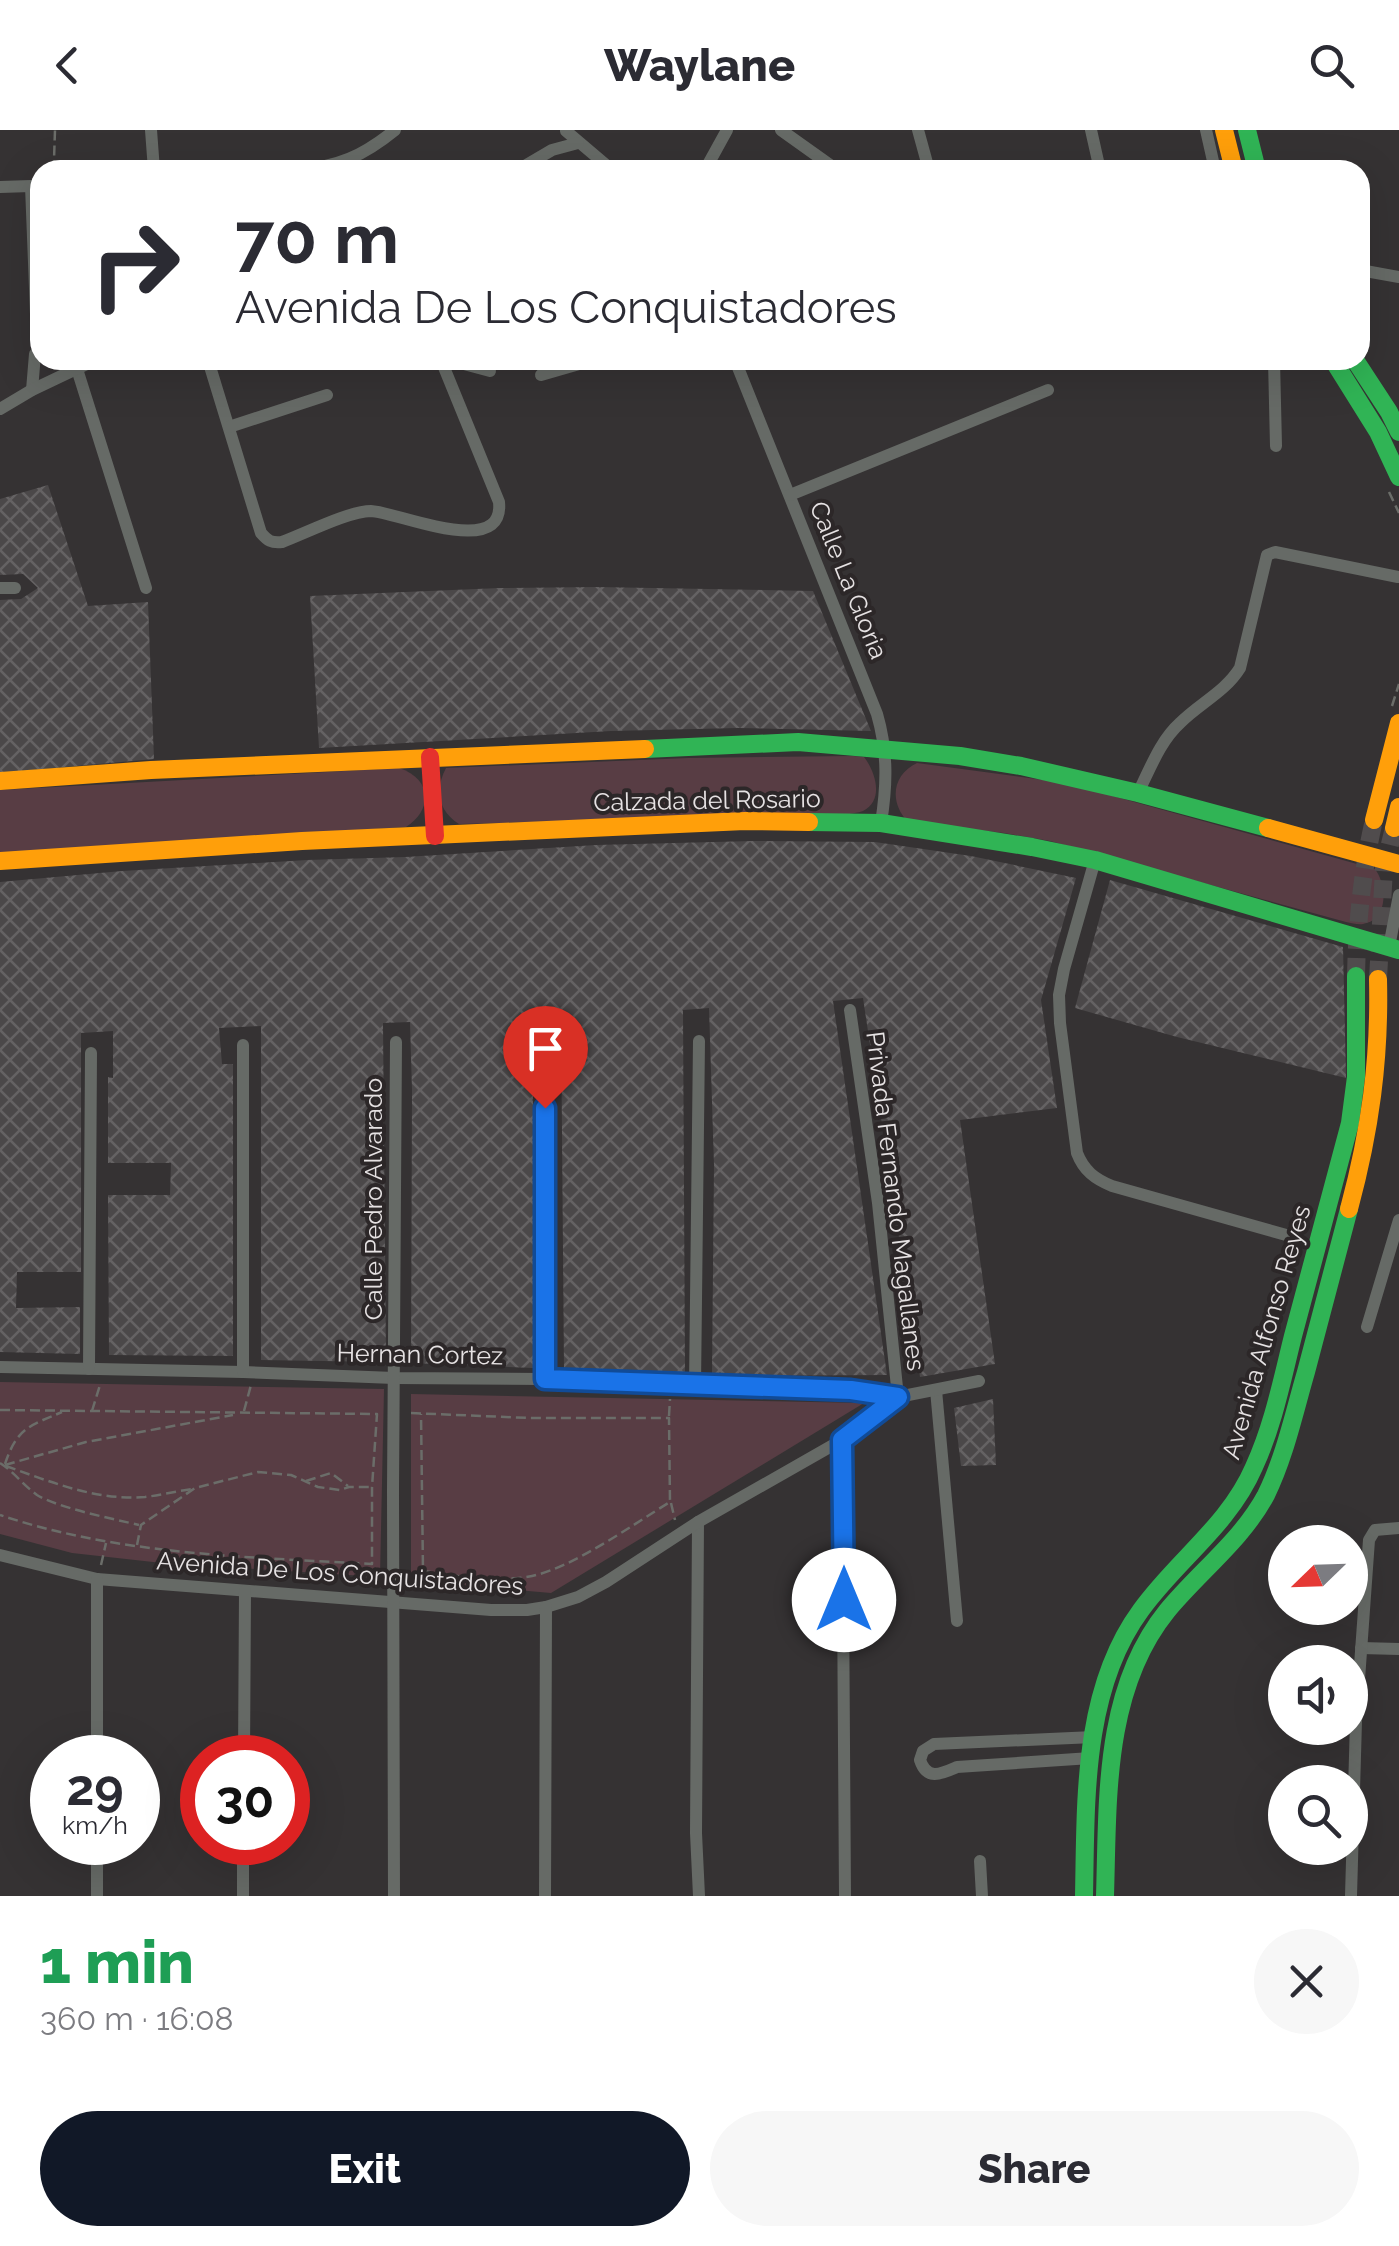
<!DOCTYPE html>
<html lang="en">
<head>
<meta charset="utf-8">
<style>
	body { margin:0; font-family:Raleway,sans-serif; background:#f7f7f7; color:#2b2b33; height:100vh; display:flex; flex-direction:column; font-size:38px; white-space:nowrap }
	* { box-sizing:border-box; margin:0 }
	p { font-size:32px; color:#7c7c81 }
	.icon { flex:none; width:55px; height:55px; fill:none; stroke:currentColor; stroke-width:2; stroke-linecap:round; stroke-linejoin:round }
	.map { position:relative; height:1766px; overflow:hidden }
	.details { display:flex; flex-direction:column; background:#fff; flex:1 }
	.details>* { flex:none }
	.guide { position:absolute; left:30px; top:30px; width:1340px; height:210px; border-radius:30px; box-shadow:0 10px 40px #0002; background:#fff; color:#2b2b33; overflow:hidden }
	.needle { width:65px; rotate:247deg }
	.controls { position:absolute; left:1268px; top:1395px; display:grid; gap:20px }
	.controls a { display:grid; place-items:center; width:100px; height:100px; border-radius:50%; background:#fff; box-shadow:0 10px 40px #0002; font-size:50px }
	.speed { position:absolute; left:30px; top:1605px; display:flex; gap:20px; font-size:50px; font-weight:700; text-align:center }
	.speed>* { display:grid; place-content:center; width:130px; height:130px; border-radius:50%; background:#fff; box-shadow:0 10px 40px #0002; line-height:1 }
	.speed small { font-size:25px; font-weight:400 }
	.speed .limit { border:15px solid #d22; background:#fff; color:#111 }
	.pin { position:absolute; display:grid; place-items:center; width:85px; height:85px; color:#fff; margin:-102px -42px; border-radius:50% 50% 50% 0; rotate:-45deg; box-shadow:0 0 10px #0007 }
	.pin .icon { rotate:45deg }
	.me { position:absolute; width:110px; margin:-55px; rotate:0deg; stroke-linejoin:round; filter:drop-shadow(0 0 8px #0008) }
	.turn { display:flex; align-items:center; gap:35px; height:210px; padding:0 40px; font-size:45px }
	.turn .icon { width:130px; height:130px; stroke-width:2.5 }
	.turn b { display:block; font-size:70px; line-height:85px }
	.round { display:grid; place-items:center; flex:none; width:105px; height:105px; border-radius:52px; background:#f7f7f7 }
	.head { display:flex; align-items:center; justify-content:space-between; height:170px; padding:0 40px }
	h1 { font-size:60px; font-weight:800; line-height:75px; color:#1e9e55 }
	.cta { display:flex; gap:20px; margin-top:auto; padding:20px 40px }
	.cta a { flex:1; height:115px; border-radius:60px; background:#111827; color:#fff; font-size:40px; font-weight:800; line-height:115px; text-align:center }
	.cta a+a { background:#f7f7f7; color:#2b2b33 }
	header { display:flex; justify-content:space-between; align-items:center; height:130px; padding:0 40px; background:#fff; font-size:45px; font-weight:800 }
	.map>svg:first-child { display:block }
</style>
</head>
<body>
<header><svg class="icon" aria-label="back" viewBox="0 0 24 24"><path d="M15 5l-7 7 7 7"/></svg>Waylane<svg class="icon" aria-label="search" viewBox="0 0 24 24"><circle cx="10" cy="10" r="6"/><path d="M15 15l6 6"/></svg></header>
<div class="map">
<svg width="1399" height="1766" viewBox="0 0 1399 1766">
	<defs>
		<pattern id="building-cross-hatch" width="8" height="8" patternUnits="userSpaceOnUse" patternTransform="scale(2.5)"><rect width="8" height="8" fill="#4b4849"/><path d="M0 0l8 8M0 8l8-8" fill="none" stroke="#656263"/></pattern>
	</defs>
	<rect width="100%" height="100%" fill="#353233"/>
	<!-- park -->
	<g fill="#583d44">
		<path d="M853 626 864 627C875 641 885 670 863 681 858 683 852 683 846 685L459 694C437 680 435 659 446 638L688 628Z"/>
		<path d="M917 633 1066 653 1375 739C1387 755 1389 790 1363 794 1358 795 1352 793 1346 792L1050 711 1004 703 908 692C889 672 892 645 917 633Z"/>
		<path d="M399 638C431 648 434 679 406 697L0 723V660Z"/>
		<path d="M0 1252 384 1259 380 1447 162 1433 72 1423 0 1404Z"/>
		<path d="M411 1264 864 1273 551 1463 411 1451Z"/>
	</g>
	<!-- building -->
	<g fill="url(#building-cross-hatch)">
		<path d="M48 355 88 476 148 472 154 629 0 643V470L21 469 38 458 23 444 0 445V369Z"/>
		<path d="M596 457 813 461 871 601 738 598 611 601 319 618 310 466 500 458Z"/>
		<path d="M753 711 875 712 971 726 1076 748 1041 870 1057 978 960 990 995 1234 920 1247 863 868 833 871 887 1245 712 1246 714 1035 709 878 683 880 685 1243 564 1240 561 885 527 886V917H533V1238L411 1233 412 960 410 892 383 893 386 1232 261 1230V896L219 898 222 934H233V1226L109 1225 108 1065H170L171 1033H108V947L113 948V901L81 903V1142H17L16 1178 80 1177V1224L0 1222V752L122 741 307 730 405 727 596 715Z"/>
		<path d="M1110 750 1343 817 1346 948 1177 907 1075 878Z"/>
		<path d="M993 1269 996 1335 961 1336 954 1278Z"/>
	</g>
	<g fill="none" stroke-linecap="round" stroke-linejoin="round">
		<!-- secondary-tunnel -->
		<g stroke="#504c4d" stroke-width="18" stroke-dasharray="18 9" stroke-linecap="butt">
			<path d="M1356 846C1357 793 1362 742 1374 690"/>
			<path d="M1378 849 1384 738 1394 698"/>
		</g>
		<!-- path -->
		<g stroke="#6b6d69" stroke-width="2.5" stroke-dasharray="10 5" stroke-linecap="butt">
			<path d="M51 40 54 30 55 0"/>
			<path d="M1389 362 1399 383"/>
			<path d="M1392 576 1399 554"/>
			<path d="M0 1280 377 1284 372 1357V1434C248 1427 119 1425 0 1385"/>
			<path d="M92 1281 100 1255"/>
			<path d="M244 1281 251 1255"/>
			<path d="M411 1283 530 1288H669L670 1372C632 1395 574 1437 532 1446 496 1453 458 1446 423 1441L421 1284"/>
			<path d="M669 1286 670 1269"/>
			<path d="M0 1333C13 1341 23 1355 37 1365 58 1378 114 1389 139 1395"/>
			<path d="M5 1334C17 1298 29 1296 62 1282"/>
			<path d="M5 1335 86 1312 233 1285"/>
			<path d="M6 1336C51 1352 97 1371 145 1367 161 1365 177 1361 193 1359"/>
			<path d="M306 1351 331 1343 348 1356"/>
			<path d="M671 1373 675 1390"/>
			<path d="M137 1415 141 1395 195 1358 258 1342 291 1345 318 1357 340 1360 349 1357H371"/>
			<path d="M242 1428 243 1445"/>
			<path d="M101 1435 106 1413"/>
		</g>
		<!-- street -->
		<g stroke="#666a66" stroke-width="12">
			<path d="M151 0 154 40"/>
			<path d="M781 0 837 40"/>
			<path d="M918 0 929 40"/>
			<path d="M1091 0 1100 40"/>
			<path d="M1206 0 1215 40"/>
			<path d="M566 1 612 40"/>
			<path d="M297 40C338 37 363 26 395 0"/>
			<path d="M518 40 552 20 578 13"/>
			<path d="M705 40 727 0"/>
			<path d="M0 57 31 56 36 184"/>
			<path d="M1360 140 1399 147"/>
			<path d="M208 230 261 403C268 411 271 413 282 412 304 404 349 381 371 381 397 382 505 430 499 372L441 230"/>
			<path d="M449 230 490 241"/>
			<path d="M735 230 877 584C888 622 887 655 881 693"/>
			<path d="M1274 230 1276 316"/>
			<path d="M77 239 146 458"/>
			<path d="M541 245 593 230"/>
			<path d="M32 260 35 224"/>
			<path d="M0 279 32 260 95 230"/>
			<path d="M229 297 327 265"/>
			<path d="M790 365 1048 260"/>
			<path d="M0 458H15"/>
			<path d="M1138 663C1150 639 1160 611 1180 593 1200 573 1225 562 1240 538L1267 425 1275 422 1398 447"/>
			<path d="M1095 730 1064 839 1059 865 1060 893 1077 1023C1084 1041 1095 1049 1112 1056L1297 1108"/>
			<path d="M1389 817 1399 765"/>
			<path d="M1367 1197 1399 1090"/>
			<path d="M0 1237 243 1242 394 1248 545 1249 851 1260 898 1267 878 1073 850 880"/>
			<path d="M89 1239 91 923"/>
			<path d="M243 1242V915"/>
			<path d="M545 1249V901"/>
			<path d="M695 1256 699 911"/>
			<path d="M936 1260 957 1491"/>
			<path d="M842 1310 845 1766"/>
			<path d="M698 1392 696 1703 699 1766"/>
			<path d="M0 1425 97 1449 491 1480H527L546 1477 578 1467 606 1452 698 1392 842 1310 898 1267 979 1251"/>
			<path d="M1361 1518 1399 1519"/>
			<path d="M97 1628V1449"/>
			<path d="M244 1628 245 1461"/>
			<path d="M1091 1628 957 1637C941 1644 927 1651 920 1630L923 1621 934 1614 1094 1607"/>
			<path d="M980 1731 982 1766"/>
			<path d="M97 1766V1712"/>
			<path d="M243 1766V1712"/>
			<path d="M394 1766 393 1361 396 912"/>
			<path d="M545 1766 546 1477"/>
			<path d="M1351 1766 1356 1591 1369 1410 1375 1400 1399 1398"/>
		</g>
		<!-- fast -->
		<g stroke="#30b455" stroke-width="18">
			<path d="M1247 0 1257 40"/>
			<path d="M1333 230 1378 302 1399 347"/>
			<path d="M1355 230 1389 282 1399 302"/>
			<path d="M645 619 798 612 960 626 1021 636 1138 663 1268 698"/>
			<path d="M809 692 881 693 1032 717 1095 730 1399 820"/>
			<path d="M1084 1766C1086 1671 1082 1560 1141 1480 1177 1430 1229 1395 1254 1337 1273 1296 1282 1250 1293 1206 1312 1135 1331 1064 1350 993L1356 947V846"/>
			<path d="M1105 1766C1108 1670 1103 1560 1167 1481 1199 1442 1242 1410 1266 1365 1285 1326 1294 1283 1306 1242 1320 1188 1335 1134 1349 1079"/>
		</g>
		<!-- slow -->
		<g stroke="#ff9f0a" stroke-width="18">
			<path d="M1224 0 1234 40"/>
			<path d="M0 651 151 640 645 619"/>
			<path d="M1374 690 1399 593"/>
			<path d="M1268 698 1399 734"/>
			<path d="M1394 698 1399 677"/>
			<path d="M0 731 302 711 745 691 809 692"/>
			<path d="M1349 1079C1370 1001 1380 930 1378 849"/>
		</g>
		<!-- jam -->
		<path stroke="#e5322d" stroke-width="18" d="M430 627 435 706"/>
	</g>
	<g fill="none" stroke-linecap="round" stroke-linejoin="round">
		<defs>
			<path id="route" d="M545 978V1249L851 1260 898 1267 842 1310 844 1470"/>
		</defs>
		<!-- route casing -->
		<use href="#route" stroke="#114b97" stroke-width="25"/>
		<!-- route -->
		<use href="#route" stroke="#1a73e8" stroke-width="18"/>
	</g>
	<g text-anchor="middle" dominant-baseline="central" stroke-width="8" stroke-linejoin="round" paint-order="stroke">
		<!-- street labels -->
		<g font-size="25" fill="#e6e2e3" stroke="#2c2728">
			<text transform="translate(849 450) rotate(68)">Calle La Gloria</text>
			<text transform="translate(707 670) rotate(-1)">Calzada del Rosario</text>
			<text transform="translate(373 1069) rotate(-90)">Calle Pedro Alvarado</text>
			<text transform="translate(896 1071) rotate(83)">Privada Fernando Magallanes</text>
			<text transform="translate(1266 1202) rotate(-74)">Avenida Alfonso Reyes</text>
			<text transform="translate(420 1224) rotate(1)">Hernan Cortez</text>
			<text transform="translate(340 1443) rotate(4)">Avenida De Los Conquistadores</text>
		</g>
	</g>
</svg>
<div class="controls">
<a><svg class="needle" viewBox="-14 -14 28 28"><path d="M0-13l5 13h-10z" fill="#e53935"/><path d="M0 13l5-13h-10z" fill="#7c7c81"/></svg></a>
<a><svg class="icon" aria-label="sound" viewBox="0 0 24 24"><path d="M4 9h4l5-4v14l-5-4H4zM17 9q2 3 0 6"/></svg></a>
<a><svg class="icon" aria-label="search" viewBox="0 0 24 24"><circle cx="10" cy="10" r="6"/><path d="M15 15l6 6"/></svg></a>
</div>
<div class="speed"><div>29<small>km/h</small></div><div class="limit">30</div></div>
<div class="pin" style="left:545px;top:978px;background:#d93025"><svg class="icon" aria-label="arrive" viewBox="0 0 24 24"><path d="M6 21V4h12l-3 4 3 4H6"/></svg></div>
<svg class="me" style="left:844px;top:1470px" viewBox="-20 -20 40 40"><circle r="19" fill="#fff"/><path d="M0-13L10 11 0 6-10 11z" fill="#1a73e8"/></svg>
<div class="guide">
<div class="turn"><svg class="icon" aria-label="right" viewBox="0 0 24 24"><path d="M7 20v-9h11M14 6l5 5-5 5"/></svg><div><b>70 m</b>Avenida De Los Conquistadores</div></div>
</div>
</div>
<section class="details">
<div class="head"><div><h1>1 min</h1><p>360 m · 16:08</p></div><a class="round"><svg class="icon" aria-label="close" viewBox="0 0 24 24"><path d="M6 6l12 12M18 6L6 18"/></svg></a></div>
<div class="cta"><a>Exit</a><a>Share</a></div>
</section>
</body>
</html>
